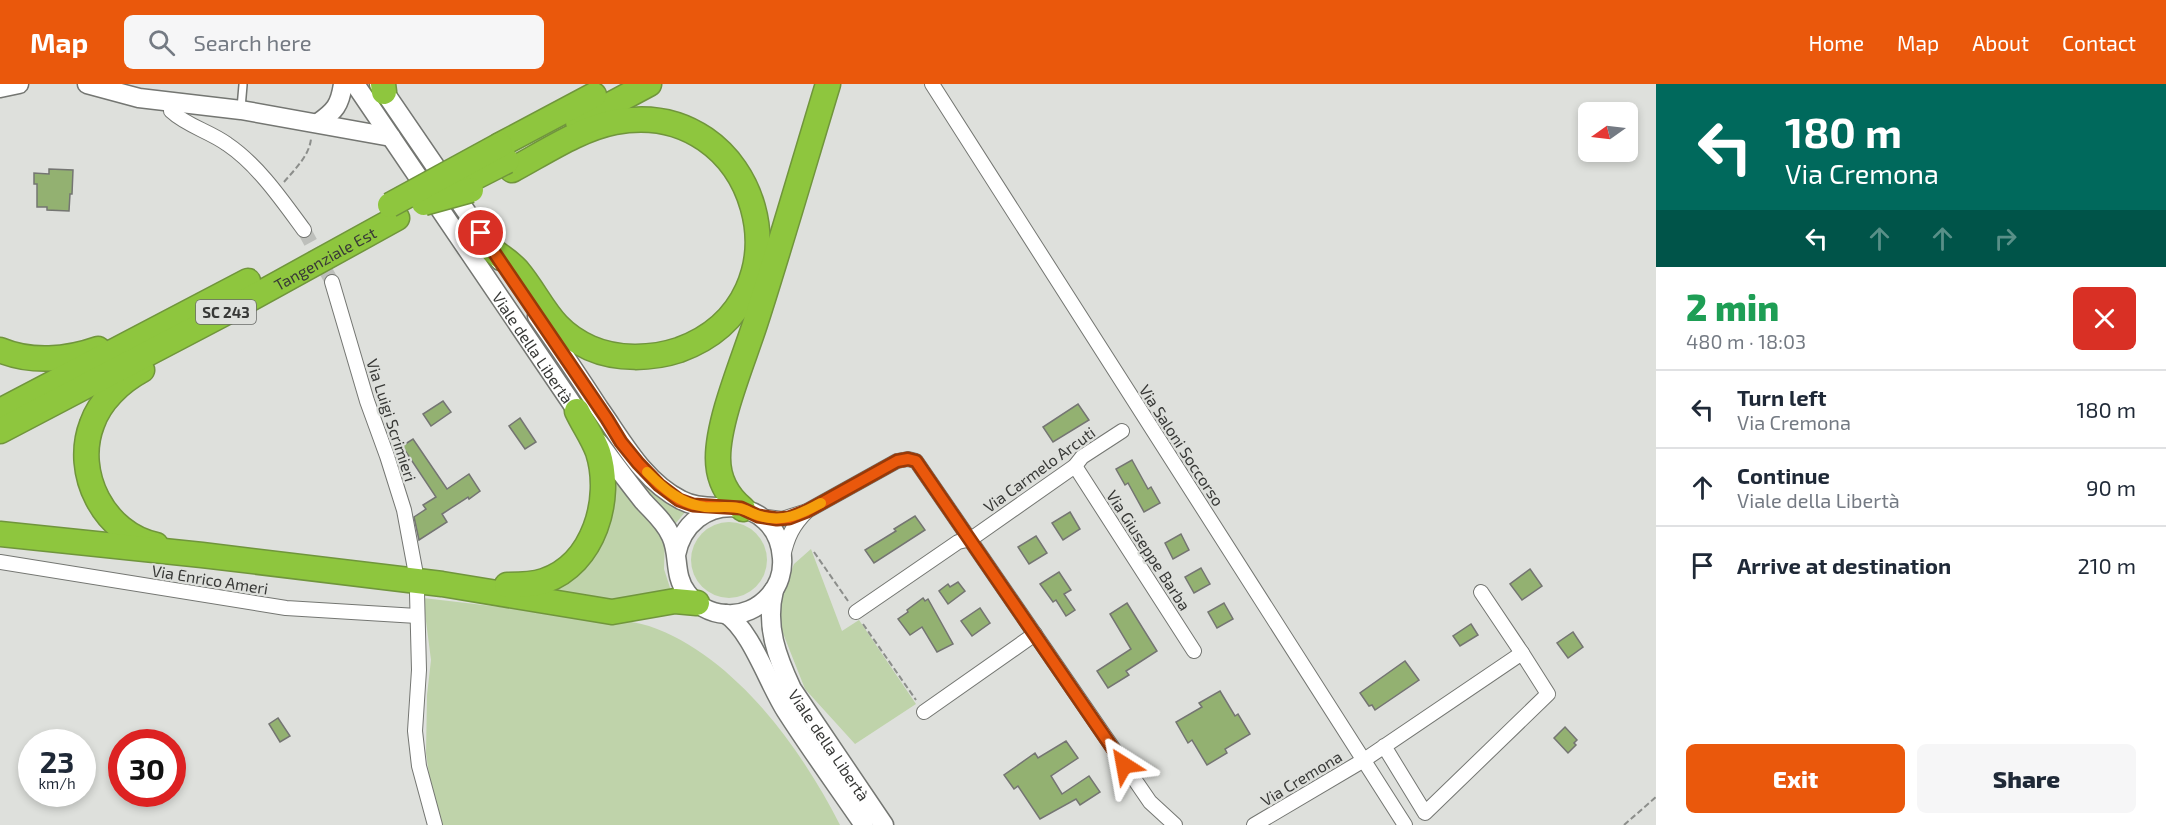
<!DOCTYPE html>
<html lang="en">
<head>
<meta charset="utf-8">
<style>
	body { margin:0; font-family:"Exo 2",sans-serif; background:#f6f6f7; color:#1f2937; height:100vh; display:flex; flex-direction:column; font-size:22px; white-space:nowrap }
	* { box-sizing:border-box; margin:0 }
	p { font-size:20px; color:#747a83 }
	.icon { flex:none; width:33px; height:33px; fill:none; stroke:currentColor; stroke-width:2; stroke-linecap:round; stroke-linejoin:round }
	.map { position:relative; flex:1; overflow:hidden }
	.side { display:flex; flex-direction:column; background:#fff; width:510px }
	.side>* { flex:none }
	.guide { background:#00695c; color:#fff; overflow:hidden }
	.needle { width:39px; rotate:256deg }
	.tools { position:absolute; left:1578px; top:18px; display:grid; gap:12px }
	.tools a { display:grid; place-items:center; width:60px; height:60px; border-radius:9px; background:#fff; box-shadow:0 3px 9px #0003; font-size:30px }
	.speed { position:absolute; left:18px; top:645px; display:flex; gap:12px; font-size:30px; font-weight:700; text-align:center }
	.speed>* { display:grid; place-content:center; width:78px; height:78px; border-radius:50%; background:#fff; box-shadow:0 3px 9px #0003; line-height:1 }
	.speed small { font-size:15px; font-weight:400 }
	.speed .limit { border:9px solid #d22; background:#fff; color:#111 }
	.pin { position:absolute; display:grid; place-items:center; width:51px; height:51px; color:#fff; margin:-26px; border:3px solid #fff; border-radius:50%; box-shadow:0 2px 6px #0007 }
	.me { position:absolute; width:66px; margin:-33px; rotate:326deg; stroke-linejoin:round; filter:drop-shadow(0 0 4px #0008) }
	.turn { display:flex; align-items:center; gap:21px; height:126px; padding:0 30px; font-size:27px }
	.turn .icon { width:78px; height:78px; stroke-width:2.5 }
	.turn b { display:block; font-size:42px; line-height:51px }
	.lanes { display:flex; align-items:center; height:57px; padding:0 30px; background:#0003; justify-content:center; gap:30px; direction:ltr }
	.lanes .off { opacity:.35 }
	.round { display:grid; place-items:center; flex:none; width:63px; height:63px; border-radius:9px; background:#f6f6f7 }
	.overview { display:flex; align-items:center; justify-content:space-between; height:102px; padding:0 30px }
	h1 { font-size:36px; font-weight:800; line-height:45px; color:#1e9e55 }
	.button { display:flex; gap:12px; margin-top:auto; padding:12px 30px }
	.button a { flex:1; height:69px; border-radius:9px; background:#ea580c; color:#fff; font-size:24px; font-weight:800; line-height:69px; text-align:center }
	.button a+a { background:#f6f6f7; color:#1f2937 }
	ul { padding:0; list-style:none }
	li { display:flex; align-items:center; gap:18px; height:78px; padding:0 30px; border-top:2px solid #e0e1e3 }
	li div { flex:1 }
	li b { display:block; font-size:22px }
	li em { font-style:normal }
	header { display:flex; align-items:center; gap:36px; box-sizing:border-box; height:84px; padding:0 30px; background:#ea580c; color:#fff }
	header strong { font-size:28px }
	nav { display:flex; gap:33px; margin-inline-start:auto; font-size:21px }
	.search { width:420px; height:54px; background:#f6f6f7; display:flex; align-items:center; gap:15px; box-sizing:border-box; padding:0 21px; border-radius:9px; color:#747a83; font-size:22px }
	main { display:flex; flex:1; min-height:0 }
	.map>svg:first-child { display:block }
</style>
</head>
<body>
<header>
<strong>Map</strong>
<div class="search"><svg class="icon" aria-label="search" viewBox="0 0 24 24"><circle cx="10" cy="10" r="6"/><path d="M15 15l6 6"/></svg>Search here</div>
<nav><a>Home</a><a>Map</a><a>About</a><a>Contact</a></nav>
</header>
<main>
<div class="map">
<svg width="1656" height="741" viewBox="0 0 1656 741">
	<rect width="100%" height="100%" fill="#dee0dc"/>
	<!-- green -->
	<g fill="#bfd3aa">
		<path d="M609 354 686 427 676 439C660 427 615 373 609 354Z"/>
		<path d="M608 382 665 453 664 485 672 510 634 517 534 509 570 490Z"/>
		<circle cx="729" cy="476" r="38"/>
		<path d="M811 465 842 547 859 536 916 620 855 660 805 605 775 529 794 480Z"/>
		<path d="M423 514C474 520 526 526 577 532 600 535 627 535 649 542 734 571 801 664 840 741H442L432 712 426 669 427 611 431 576Z"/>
	</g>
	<!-- building -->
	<g fill="#93b171" stroke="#747572" stroke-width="1.5">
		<path d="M49 85 73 86 72 110H70L69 127 47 126V123H37V100H34V89L49 90Z"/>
		<path d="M443 317 451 328 431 342 423 330Z"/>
		<path d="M1078 320 1089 336 1053 358 1043 343Z"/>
		<path d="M520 334 536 358 525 365 509 342Z"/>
		<path d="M413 355 447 405 469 390 480 407 469 415 468 413 442 430 447 438 419 456 414 433 426 425 423 421 436 413 402 362Z"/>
		<path d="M1132 376 1148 405 1151 403 1160 419 1144 428 1128 399 1125 401 1116 385Z"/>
		<path d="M1070 428 1080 445 1063 456 1052 439Z"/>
		<path d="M915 432 925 446 874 479 865 466 896 447 894 445Z"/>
		<path d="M1181 450 1189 466 1173 475 1165 459Z"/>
		<path d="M1036 452 1047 469 1029 480 1018 463Z"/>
		<path d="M1201 484 1210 500 1194 509 1185 493Z"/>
		<path d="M1530 485 1542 502 1522 516 1510 500Z"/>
		<path d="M1059 488 1071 506 1064 510 1075 526 1066 532 1056 516 1053 518 1040 500Z"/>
		<path d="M958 498 965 507 948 520 939 507 948 500 950 503Z"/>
		<path d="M923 514 925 517 928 515 953 560 937 568 922 543 910 551 898 535 908 528 907 526Z"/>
		<path d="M1127 519 1157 567 1126 587 1129 591 1108 604 1097 587 1131 565 1110 530Z"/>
		<path d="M1224 519 1233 535 1217 544 1208 528Z"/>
		<path d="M980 524 990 539 972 552 961 537Z"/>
		<path d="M1471 540 1478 551 1460 562 1453 552Z"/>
		<path d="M1573 548 1583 563 1568 574 1557 559Z"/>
		<path d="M1405 577 1419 596 1375 626 1372 621 1369 622 1360 609Z"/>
		<path d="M1220 607 1235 632 1238 630 1250 650 1225 665 1227 669 1207 681 1192 656 1188 659 1176 638 1202 623 1199 619Z"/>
		<path d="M278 634 290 652 280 658 269 640Z"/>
		<path d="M1565 643 1577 656 1574 659 1576 661 1568 669 1554 654Z"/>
		<path d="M1066 657 1078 674 1051 692 1062 710 1089 692 1100 708 1080 721 1076 715 1040 735 1018 702 1014 705 1004 691 1035 669 1038 674Z"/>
	</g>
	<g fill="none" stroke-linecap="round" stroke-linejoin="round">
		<!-- street-tunnel -->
		<path stroke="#bdbfbb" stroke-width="14" stroke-dasharray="14 7" stroke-linecap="butt" d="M304 146 332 198"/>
		<defs>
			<path id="lane" d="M241 24 243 1"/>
			<g id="street">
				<path d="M932 0 1405 741"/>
				<path d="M172 19 171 27C187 42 209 47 227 60 258 81 282 116 304 146"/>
				<path d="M332 198 367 317 387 372 404 426 415 485"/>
				<path d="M1075 382 1194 567"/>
				<path d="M807 427 897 377 908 375 916 377 1150 718 1175 741"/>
				<path d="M759 432 782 435 807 427C793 441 787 453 783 473"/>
				<path d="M0 478 286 524 417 532"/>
				<path d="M1481 508 1522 569"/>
				<path d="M417 509 419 586 415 647 419 682 435 741"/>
				<path d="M856 528 958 458 971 455 1075 382 1082 373 1122 347"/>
				<path d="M924 628 1035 550"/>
				<path d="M1254 741 1364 676 1522 569 1548 610 1425 729 1384 662"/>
			</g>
			<g id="secondary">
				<path d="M87 0 139 14 241 26 391 53"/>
				<path id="s1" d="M355 0 583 336"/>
				<path d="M379 0 500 177"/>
				<path d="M0 4 19 0"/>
				<path d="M318 39C335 27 340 21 343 0"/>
				<path d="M537 232C558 262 579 293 599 324 622 356 643 397 681 416 692 422 704 423 717 423"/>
				<path d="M599 359C613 378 628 398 643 417 653 428 665 438 671 452 680 471 673 491 687 509 696 521 710 529 725 530 742 532 759 524 770 511 779 501 783 487 782 474 778 409 689 405 676 471"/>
				<path id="s2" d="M774 506C765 542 777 573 792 605L884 741"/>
				<path d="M726 530C751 546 769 601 786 627 811 666 838 703 864 741"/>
			</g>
			<g id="highway">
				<path d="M383 0 384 8"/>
				<path d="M578 38 649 0"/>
				<path d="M500 61 594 11"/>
				<path d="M492 166C500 172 510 178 517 186 543 217 548 245 590 264 617 276 652 275 679 266 817 216 759 11 615 38 579 45 544 69 512 86"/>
				<path d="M0 266C31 279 67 276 98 265"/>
				<path d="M142 286C120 298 100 317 92 340 73 389 104 450 156 461"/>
				<path d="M0 327 248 197"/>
				<path id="s3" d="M0 347 223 230 397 134"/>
				<path d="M743 425C727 412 718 396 718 374 718 335 744 275 756 237 781 159 804 79 828 0"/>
				<path d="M0 450 202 471 442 500 612 528 675 517 697 519"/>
				<path d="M507 501C520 501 532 501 544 497 594 480 613 415 598 368 593 354 583 340 577 327"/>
			</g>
		</defs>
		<!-- lane casing -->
		<use href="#lane" stroke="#747672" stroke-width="10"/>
		<!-- street casing -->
		<use href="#street" stroke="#747672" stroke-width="16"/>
		<!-- secondary casing -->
		<use href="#secondary" stroke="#747672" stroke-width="21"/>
		<!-- highway casing -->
		<use href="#highway" stroke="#70953c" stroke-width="27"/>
		<!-- path -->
		<g stroke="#8c8e8b" stroke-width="2" stroke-dasharray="6 3" stroke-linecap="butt">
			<path d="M284 98C295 85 309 72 311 55"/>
			<path d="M814 468 848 517"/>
			<path d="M863 540 916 616"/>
			<path d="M1624 741 1656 713"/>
		</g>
		<!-- lane -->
		<use href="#lane" stroke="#fff" stroke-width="7"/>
		<!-- street -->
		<use href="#street" stroke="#fff" stroke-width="14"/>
		<!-- secondary -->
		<use href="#secondary" stroke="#fff" stroke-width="18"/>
		<!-- highway -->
		<use href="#highway" stroke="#8ec63e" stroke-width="24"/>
		<defs>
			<g id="highway-bridge">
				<path d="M452 105 507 77"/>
				<path d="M424 119 471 106"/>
				<path d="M390 121 500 61"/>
			</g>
		</defs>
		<!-- highway-bridge casing -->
		<use href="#highway-bridge" stroke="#70953c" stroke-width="27" stroke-linecap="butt"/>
		<!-- highway-bridge -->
		<use href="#highway-bridge" stroke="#8ec63e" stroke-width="24"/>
	</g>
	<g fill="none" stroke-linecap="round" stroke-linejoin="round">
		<defs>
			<path id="route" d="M481 149 607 335 621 358 638 379 659 401 679 416 693 421 741 424 758 432 777 435 789 434 807 427 897 377 908 375 916 377 1124 681"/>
		</defs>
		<!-- route casing -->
		<use href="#route" stroke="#983908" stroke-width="15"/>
		<!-- route -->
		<use href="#route" stroke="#ea580c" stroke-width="10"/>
		<!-- slow -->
		<path stroke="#f59e0b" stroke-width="10" d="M647 388C664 405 681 420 705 423 716 424 727 422 738 424 746 425 752 430 760 432 783 439 801 430 821 419"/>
	</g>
	<g text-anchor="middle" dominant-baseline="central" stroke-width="4.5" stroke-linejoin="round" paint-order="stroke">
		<!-- shield labels -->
		<rect fill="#dee0dc" stroke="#6a6b68" stroke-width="1.5" x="196" y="216" width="60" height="24" rx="4.5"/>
		<g font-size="15" font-weight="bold" fill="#383937">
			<text x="226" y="228">SC 243</text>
		</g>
		<!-- street labels -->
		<g font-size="16" fill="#383937" stroke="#dee0dc">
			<text stroke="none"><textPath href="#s3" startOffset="368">Tangenziale Est</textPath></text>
			<text stroke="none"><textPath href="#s1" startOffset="318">Viale della Libertà</textPath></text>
			<text transform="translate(392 336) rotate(72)">Via Luigi Scrimieri</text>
			<text transform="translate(1182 361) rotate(57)">Via Saloni Soccorso</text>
			<text transform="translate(1039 385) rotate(-36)">Via Carmelo Arcuti</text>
			<text transform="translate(1149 466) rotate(57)">Via Giuseppe Barba</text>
			<text transform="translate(210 495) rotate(9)">Via Enrico Ameri</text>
			<text stroke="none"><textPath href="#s2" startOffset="170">Viale della Libertà</textPath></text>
			<text transform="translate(1301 694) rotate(-31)">Via Cremona</text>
		</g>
	</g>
</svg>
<div class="tools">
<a><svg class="needle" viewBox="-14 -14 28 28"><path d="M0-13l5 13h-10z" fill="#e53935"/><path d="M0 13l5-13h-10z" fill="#747a83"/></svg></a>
</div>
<div class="speed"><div>23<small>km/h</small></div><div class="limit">30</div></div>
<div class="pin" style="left:481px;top:149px;background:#d93025"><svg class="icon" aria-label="arrive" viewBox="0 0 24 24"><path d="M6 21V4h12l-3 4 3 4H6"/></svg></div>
<svg class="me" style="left:1124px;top:681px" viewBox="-20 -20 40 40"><path d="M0-17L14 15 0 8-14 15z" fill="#ea580c" stroke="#fff" stroke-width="4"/></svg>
</div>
<section class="side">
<div class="guide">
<div class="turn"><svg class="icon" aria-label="left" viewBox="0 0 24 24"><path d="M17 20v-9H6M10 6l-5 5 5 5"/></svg><div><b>180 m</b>Via Cremona</div></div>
<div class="lanes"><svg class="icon" aria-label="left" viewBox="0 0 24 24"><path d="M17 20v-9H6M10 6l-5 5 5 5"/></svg><svg class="icon off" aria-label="ahead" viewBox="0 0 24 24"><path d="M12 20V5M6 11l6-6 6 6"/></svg><svg class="icon off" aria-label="ahead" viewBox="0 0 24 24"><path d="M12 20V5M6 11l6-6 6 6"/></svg><svg class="icon off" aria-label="right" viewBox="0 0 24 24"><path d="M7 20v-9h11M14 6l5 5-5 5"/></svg></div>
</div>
<div class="overview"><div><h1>2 min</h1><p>480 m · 18:03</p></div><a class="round" style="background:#d93025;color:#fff"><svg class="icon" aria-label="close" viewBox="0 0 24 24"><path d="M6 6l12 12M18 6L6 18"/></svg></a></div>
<ul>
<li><svg class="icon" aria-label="left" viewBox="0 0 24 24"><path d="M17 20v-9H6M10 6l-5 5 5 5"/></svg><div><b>Turn left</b><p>Via Cremona</p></div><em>180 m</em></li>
<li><svg class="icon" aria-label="ahead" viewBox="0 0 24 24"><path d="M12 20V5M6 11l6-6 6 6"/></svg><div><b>Continue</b><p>Viale della Libertà</p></div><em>90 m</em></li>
<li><svg class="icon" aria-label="arrive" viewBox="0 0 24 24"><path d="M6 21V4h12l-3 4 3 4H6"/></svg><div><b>Arrive at destination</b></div><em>210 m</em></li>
</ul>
<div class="button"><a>Exit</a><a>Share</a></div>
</section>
</main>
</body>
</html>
